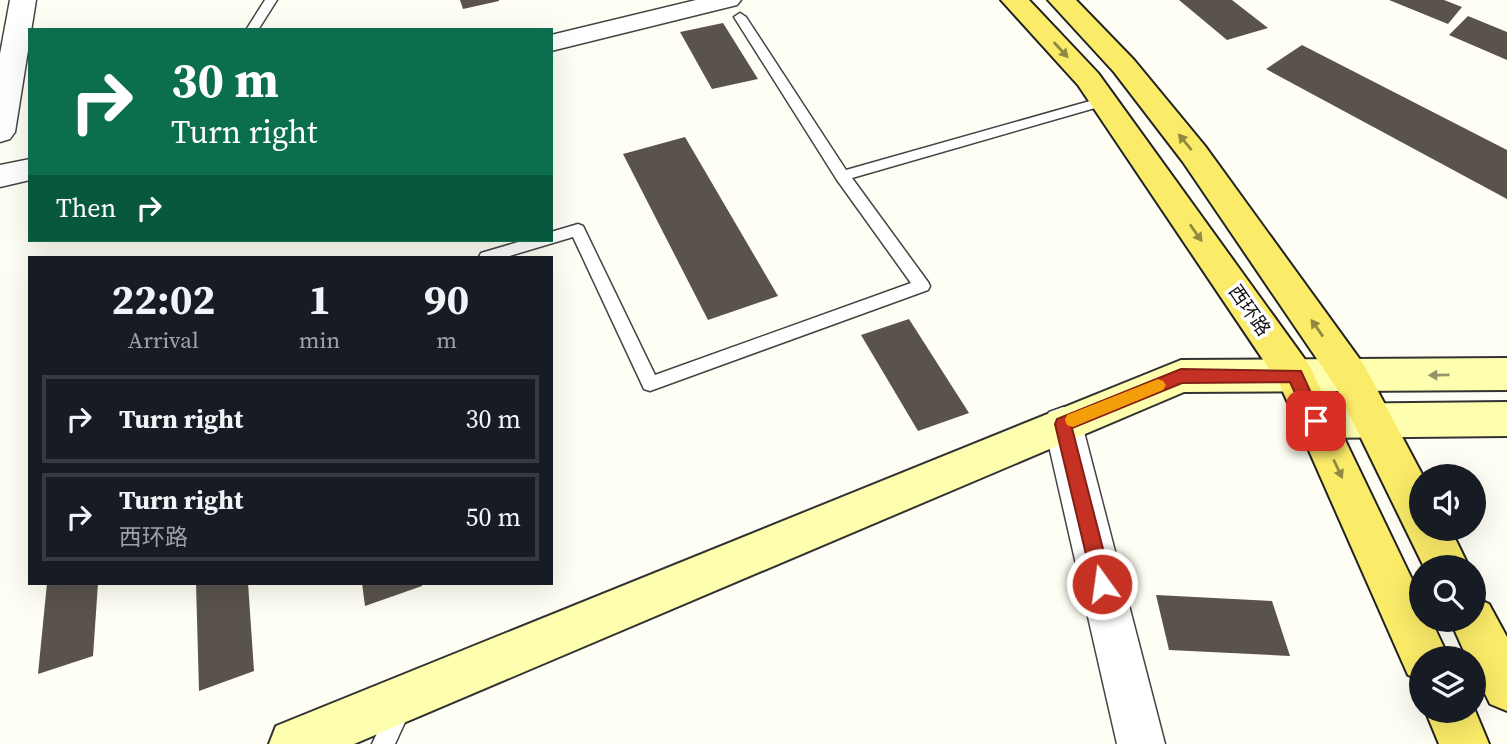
<!DOCTYPE html>
<html lang="en">
<head>
<meta charset="utf-8">
<style>
	body { margin:0; font-family:"Source Serif 4","Noto Sans SC",serif; background:#242831; color:#f1f3f6; height:100vh; display:flex; flex-direction:column; font-size:26px; white-space:nowrap }
	* { box-sizing:border-box; margin:0 }
	p { font-size:23px; color:#9ea1a6 }
	.icon { flex:none; width:38px; height:38px; fill:none; stroke:currentColor; stroke-width:2; stroke-linecap:round; stroke-linejoin:round }
	.map { position:relative; flex:1; overflow:hidden }
	.drawer { position:absolute; left:28px; top:256px; width:525px; height:329px; display:flex; flex-direction:column; background:#171b24; border-radius:0px; box-shadow:0 7px 28px #0002 }
	.drawer>* { flex:none }
	.banner { position:absolute; left:28px; top:28px; width:525px; height:214px; border-radius:0px; box-shadow:0 7px 28px #0002; background:#0b6e4f; color:#fff; overflow:hidden }
	.controls { position:absolute; left:1409px; top:464px; display:grid; gap:14px }
	.controls a { display:grid; place-items:center; width:77px; height:77px; border-radius:50%; background:#171b24; box-shadow:0 7px 28px #0002; font-size:35px }
	.pin { position:absolute; display:grid; place-items:center; width:60px; height:60px; color:#fff; margin:-30px; border-radius:14px; box-shadow:0 4px 10px #0006 }
	.me { position:absolute; width:77px; margin:-38px; rotate:346deg; stroke-linejoin:round; filter:drop-shadow(0 0 5px #0008) }
	.turn { display:flex; align-items:center; gap:24px; height:147px; padding:0 28px; font-size:32px }
	.turn .icon { width:91px; height:91px; stroke-width:2.5 }
	.turn b { display:block; font-size:49px; line-height:60px }
	.then { display:flex; align-items:center; height:66px; padding:0 28px; background:#0003; gap:14px; font-size:26px }
	.eta { display:flex; justify-content:space-evenly; align-items:center; height:119px; text-align:center }
	.eta b { font-size:42px; font-weight:700; line-height:49px }
	ul { padding:0; list-style:none }
	li { display:flex; align-items:center; gap:21px; height:88px; margin:0 14px 10px; padding:0 14px; border:4px solid #363941; border-radius:0px }
	li div { flex:1 }
	li b { display:block; font-size:26px }
	li em { font-style:normal }
	.map>svg:first-child { display:block }
</style>
</head>
<body>
<div class="map">
<svg width="1507" height="744" viewBox="0 0 1507 744">
	<rect width="100%" height="100%" fill="#fffef4"/>
	<!-- building -->
	<g fill="#5a534c">
		<path d="M460 0H499V1L463 9Z"/>
		<path d="M1179 0H1232L1268 28 1227 40Z"/>
		<path d="M1389 0H1444L1462 7 1448 24Z"/>
		<path d="M1468 16 1507 32V60L1449 35Z"/>
		<path d="M723 23 758 79 712 89 680 32Z"/>
		<path d="M1302 45 1507 150V199L1266 69Z"/>
		<path d="M685 137 778 296 708 320 623 154Z"/>
		<path d="M909 319 969 413 918 431 861 335Z"/>
		<path d="M47 583H98L93 656 38 674Z"/>
		<path d="M196 583H248L254 671 199 691Z"/>
		<path d="M362 583H422V586L365 606Z"/>
		<path d="M1156 595 1272 601 1290 656 1169 650Z"/>
	</g>
	<g fill="none" stroke-linecap="round" stroke-linejoin="round">
		<defs>
			<g id="lane">
				<path d="M265 0H277L258 30H246Z"/>
				<path d="M740 13 746 17 846 170 1104 97 1111 101 1109 104 852 178 928 282 930 286 928 290 650 391 644 389 573 237 506 257H479L481 253 525 240H551V232L578 224 583 226 655 375 911 283 837 180 734 17Z"/>
				<path d="M400 698 408 701 411 709 395 744H372L392 701Z"/>
			</g>
			<g id="street">
				<path d="M10 0H36L15 132 10 139 0 142V54Z"/>
				<path d="M696 0H741L737 5 551 51V35Z"/>
				<path d="M30 159V180L0 187V165Z"/>
				<path d="M1063 407 1077 412 1082 424 1165 744H1117L1044 424 1049 412Z"/>
			</g>
			<g id="secondary">
				<path d="M1507 358V390L1184 392 354 744H269L276 726 1181 360Z"/>
				<path d="M1507 402V436L1316 438 1302 433 1296 421 1302 409 1316 404Z"/>
			</g>
			<g id="primary">
				<path d="M1001 0H1029L1098 73 1309 365 1421 598V620H1431L1449 658H1421V680L1408 675 1280 385 1078 85Z"/>
				<path d="M1048 0H1076L1134 60 1205 146 1364 365 1423 476 1421 528H1450L1469 567H1424L1336 387 1183 162 1114 72Z"/>
				<path d="M1474 597 1489 604 1507 637V711L1490 704 1474 671V658H1467L1450 620H1474Z"/>
				<path d="M1474 708 1489 744H1439L1425 710H1474Z"/>
			</g>
		</defs>
		<!-- lane casing -->
		<use href="#lane" stroke="#444" stroke-width="3"/>
		<!-- street casing -->
		<use href="#street" stroke="#444" stroke-width="3"/>
		<!-- secondary casing -->
		<use href="#secondary" stroke="#333" stroke-width="4"/>
		<!-- primary casing -->
		<use href="#primary" stroke="#222" stroke-width="4"/>
		<!-- lane -->
		<use href="#lane" fill="#fff" fill-rule="evenodd"/>
		<!-- street -->
		<use href="#street" fill="#fff" fill-rule="evenodd"/>
		<!-- secondary -->
		<use href="#secondary" fill="#fdffaf" fill-rule="evenodd"/>
		<!-- primary -->
		<use href="#primary" fill="#faeb69" fill-rule="evenodd"/>
	</g>
	<!-- one-way arrows -->
	<defs><path id="oneway-solid" d="M-6-.8H1V-3.2L6.5 0L1 3.2V.8H-6Z" transform="scale(1.75)"/></defs>
	<g fill="#918941">
		<use href="#oneway-solid" transform="translate(1061 50) rotate(47)"/>
		<use href="#oneway-solid" transform="translate(1185 142) rotate(-129)"/>
		<use href="#oneway-solid" transform="translate(1196 233) rotate(55)"/>
		<use href="#oneway-solid" transform="translate(1317 328) rotate(-125)"/>
		<use href="#oneway-solid" transform="translate(1338 469) rotate(65)"/>
	</g>
	<use fill="#939468" href="#oneway-solid" transform="translate(1439 375) rotate(179)"/>
	<!-- route -->
	<path fill="#c53224" stroke="#802017" stroke-width="2" d="M1181 369 1301 371 1324 421 1322 426H1310L1290 382 1182 383 1072 428 1112 584 1109 590 1102 593 1096 590 1093 584 1055 424 1057 419Z"/>
	<!-- slow -->
	<path fill="#f59e0b" d="M1158 379 1163 381 1166 385 1163 390 1073 427 1067 425 1065 420 1067 415Z"/>
	<g text-anchor="middle" dominant-baseline="central" stroke-width="7" stroke-linejoin="round" paint-order="stroke">
		<!-- street labels -->
		<g font-size="19" fill="#111" stroke="#fff">
			<text transform="translate(1250 310) rotate(55)">西环路</text>
		</g>
	</g>
</svg>
<div class="controls">
<a><svg class="icon" aria-label="sound" viewBox="0 0 24 24"><path d="M4 9h4l5-4v14l-5-4H4zM17 9q2 3 0 6"/></svg></a>
<a><svg class="icon" aria-label="search" viewBox="0 0 24 24"><circle cx="10" cy="10" r="6"/><path d="M15 15l6 6"/></svg></a>
<a><svg class="icon" aria-label="layers" viewBox="0 0 24 24"><path d="M12 4l9 5-9 5-9-5zM3 14l9 5 9-5"/></svg></a>
</div>
<div class="pin" style="left:1316px;top:421px;background:#d93025"><svg class="icon" aria-label="arrive" viewBox="0 0 24 24"><path d="M6 21V4h12l-3 4 3 4H6"/></svg></div>
<svg class="me" style="left:1102px;top:584px" viewBox="-20 -20 40 40"><circle r="17" fill="#c53224" stroke="#fff" stroke-width="3"/><path d="M0-11L8 9 0 5-8 9z" fill="#fff"/></svg>
<div class="banner">
<div class="turn"><svg class="icon" aria-label="right" viewBox="0 0 24 24"><path d="M7 20v-9h11M14 6l5 5-5 5"/></svg><div><b>30 m</b>Turn right</div></div>
<div class="then">Then<svg class="icon" aria-label="right" viewBox="0 0 24 24"><path d="M7 20v-9h11M14 6l5 5-5 5"/></svg></div>
</div>
<section class="drawer">
<div class="eta">
<div><b>22:02</b><p>Arrival</p></div>
<div><b>1</b><p>min</p></div>
<div><b>90</b><p>m</p></div>
</div>
<ul>
<li><svg class="icon" aria-label="right" viewBox="0 0 24 24"><path d="M7 20v-9h11M14 6l5 5-5 5"/></svg><div><b>Turn right</b></div><em>30 m</em></li>
<li><svg class="icon" aria-label="right" viewBox="0 0 24 24"><path d="M7 20v-9h11M14 6l5 5-5 5"/></svg><div><b>Turn right</b><p>西环路</p></div><em>50 m</em></li>
</ul>
</section>
</div>
</body>
</html>
